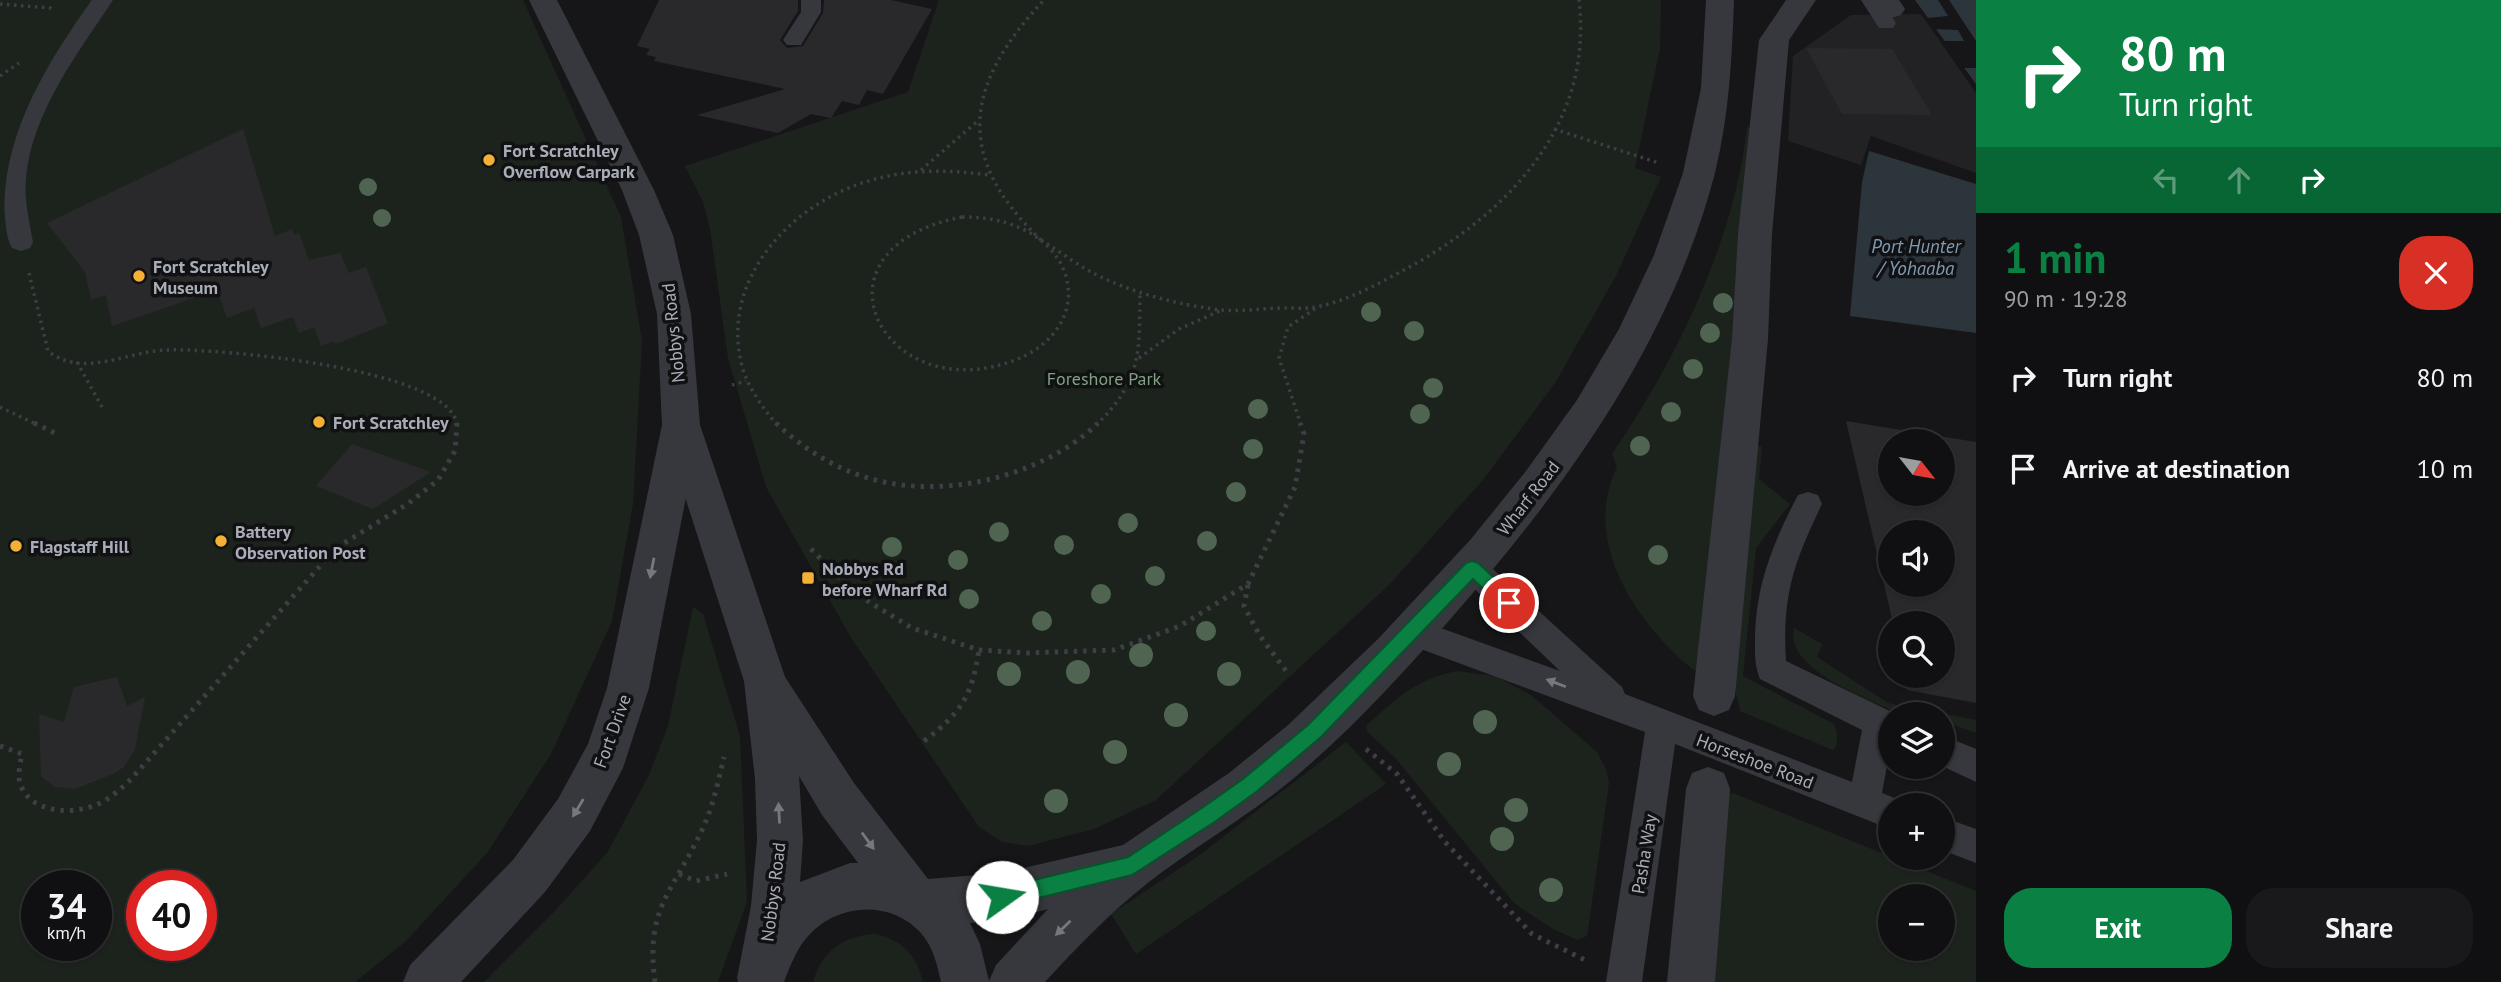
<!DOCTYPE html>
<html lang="en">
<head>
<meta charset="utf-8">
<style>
	body { margin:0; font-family:"PT Sans",sans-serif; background:#19191b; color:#f1f3f6; height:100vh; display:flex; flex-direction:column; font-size:26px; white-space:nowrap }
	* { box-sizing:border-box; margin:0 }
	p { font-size:23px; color:#9c9d9f }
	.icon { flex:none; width:38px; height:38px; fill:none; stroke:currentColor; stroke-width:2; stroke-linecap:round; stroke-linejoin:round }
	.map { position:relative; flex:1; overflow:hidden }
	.details { display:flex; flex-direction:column; background:#101012; width:525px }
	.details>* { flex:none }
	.banner { background:#0b8043; color:#fff; overflow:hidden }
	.needle { width:46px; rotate:121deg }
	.buttons { position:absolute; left:1878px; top:429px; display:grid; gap:14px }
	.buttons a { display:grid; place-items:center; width:77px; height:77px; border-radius:50%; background:#101012; box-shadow:0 2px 5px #0004,0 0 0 2px #303032; font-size:35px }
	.speed { position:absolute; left:21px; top:870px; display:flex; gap:14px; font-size:35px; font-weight:700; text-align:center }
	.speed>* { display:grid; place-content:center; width:91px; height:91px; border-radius:50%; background:#101012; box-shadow:0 2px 5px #0004,0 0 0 2px #303032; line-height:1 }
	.speed small { font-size:18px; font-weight:400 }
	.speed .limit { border:10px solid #d22; background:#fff; color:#111 }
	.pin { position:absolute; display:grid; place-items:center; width:60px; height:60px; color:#fff; margin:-30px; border:4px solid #fff; border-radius:50%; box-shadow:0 2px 7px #0007 }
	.me { position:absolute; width:77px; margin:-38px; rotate:77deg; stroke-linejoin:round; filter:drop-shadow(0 0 5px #0008) }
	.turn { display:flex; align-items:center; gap:24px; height:147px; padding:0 28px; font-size:32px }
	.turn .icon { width:91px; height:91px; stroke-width:2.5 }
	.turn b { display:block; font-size:49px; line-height:60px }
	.lanes { display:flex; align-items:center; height:66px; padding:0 28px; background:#0003; justify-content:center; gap:35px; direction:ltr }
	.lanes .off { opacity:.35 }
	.round { display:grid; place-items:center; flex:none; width:74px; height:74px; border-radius:28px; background:#19191b }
	.head { display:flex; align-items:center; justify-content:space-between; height:119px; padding:0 28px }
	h1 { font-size:42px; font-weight:800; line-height:52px; color:#0b8043 }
	.button { display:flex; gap:14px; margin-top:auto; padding:14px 28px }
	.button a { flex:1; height:80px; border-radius:28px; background:#0b8043; color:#fff; font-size:28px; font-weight:800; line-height:80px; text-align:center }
	.button a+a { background:#19191b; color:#f1f3f6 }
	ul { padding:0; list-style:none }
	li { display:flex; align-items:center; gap:21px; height:91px; padding:0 28px }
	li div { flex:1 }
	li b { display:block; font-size:26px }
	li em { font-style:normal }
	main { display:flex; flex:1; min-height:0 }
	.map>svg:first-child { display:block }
</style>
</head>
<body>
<main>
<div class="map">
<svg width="1976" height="982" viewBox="0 0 1976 982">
	<rect width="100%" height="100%" fill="#161618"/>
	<!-- built -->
	<path fill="#222225" d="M1921 14 1976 93V173L1871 136 1861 165 1788 141 1793 56 1851 15Z"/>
	<!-- green -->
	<g fill="#1c231d" fill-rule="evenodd">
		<path d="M0 0H523L621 217 642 341 633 504 612 621 551 754 487 853 406 941 355 982H0ZM37 886H96V945H37ZM142 886H201V945H142Z"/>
		<path d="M939 0H1661L1660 48 1635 168 1661 177 1616 276 1555 383 1483 480 1389 585 1156 800 1094 829 1028 846 1002 842 979 827 850 636 766 487 728 358 710 229 703 202 685 166 908 92Z"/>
		<path d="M1747 127 1751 128 1747 295 1700 673C1684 665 1671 650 1659 637 1618 590 1588 528 1617 467L1612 454C1676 361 1735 240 1747 127Z"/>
		<path d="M1757 446 1762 447 1759 479 1790 504 1756 548 1743 676 1834 724C1838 732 1839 744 1833 750L1740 711 1734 684Z"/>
		<path d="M693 607 703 614 740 736 747 902 718 982H484L553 913 607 853 649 775 668 726Z"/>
		<path d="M1794 628 1822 644 1817 657 1888 703 1976 720V733L1943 721 1942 714 1911 712 1900 714C1870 699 1784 670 1794 628Z"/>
		<path d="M1456 671 1495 676 1531 695 1597 752 1606 769 1609 783 1587 936 1577 940 1553 929 1515 904 1397 760 1367 731 1366 726C1398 697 1413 681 1456 671Z"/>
		<path d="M1346 742 1386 784 1136 954 1111 914 1197 857Z"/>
		<path d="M1733 793 1976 891V982H1707L1724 796ZM1890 896H1942V948H1890Z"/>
		<path d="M876 934C904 941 916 955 923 982H813C821 951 845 935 876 934Z"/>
	</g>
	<!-- water -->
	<g fill="#2c353c">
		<path d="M1915 0H1976V84Z"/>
		<path d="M1869 151 1976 184V333L1850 316 1862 182Z"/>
	</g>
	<!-- pier -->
	<path fill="#161618" d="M1938 0H1949L1976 41V68H1960L1940 41H1964L1958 30 1934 29 1927 18 1948 16Z"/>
	<!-- building -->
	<g fill="#29292c" fill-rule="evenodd">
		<path d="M659 0H798V11L780 40 787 48 803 46 823 13 824 0H891L932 9 883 94 867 90 859 105 842 101 831 118 811 114 778 133 697 115 785 89 654 61 656 57 646 55 650 49 637 46Z"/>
		<path d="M1806 48 1892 49 1932 115 1842 114Z"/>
		<path d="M243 129 275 236 292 229 295 235 299 233 309 260 340 253 349 273 366 267 388 323 336 344 334 341 321 346 314 327 299 333 293 317 261 328 254 308 227 318 217 290 112 326 106 295 91 300 85 272 47 223Z"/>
		<path d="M1846 421 1976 442V703L1907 690 1904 676H1942V623H1893ZM1890 441H1942V494H1890ZM1890 532H1942V584H1890Z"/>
		<path d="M352 444 431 472 373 509 316 486Z"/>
		<path d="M117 677 127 706 145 697 135 749 124 767 113 774 75 789 55 787 41 776 39 714 64 722 74 687Z"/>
	</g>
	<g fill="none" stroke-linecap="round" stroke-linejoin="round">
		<!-- path-far1 -->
		<g stroke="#3d3f44" stroke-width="3.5" stroke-dasharray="2.5 4.5" stroke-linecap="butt">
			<path d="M0 4 50 8 53 11"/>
			<path d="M0 76 19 63"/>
			<path d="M1554 129 1659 163"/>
			<path d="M921 170 979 120"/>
			<path d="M962 217C1089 216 1109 347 986 368 871 387 812 246 962 217Z"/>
			<path d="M1041 240C1059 251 1076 264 1095 274 1132 293 1179 305 1221 310 1242 312 1263 308 1285 308 1295 308 1306 309 1316 307 1347 301 1376 285 1404 270 1506 215 1594 126 1579 0"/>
			<path d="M1041 240C953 156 965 84 1044 0"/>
			<path d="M29 273 48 351C83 379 127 351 167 350 214 348 451 368 457 425"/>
			<path d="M1139 358 1179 329 1222 310"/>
			<path d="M77 362 102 407"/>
			<path d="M732 385 746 381"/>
			<path d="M0 407 38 425"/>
			<path d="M777 425C763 408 748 388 742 366 720 282 787 208 862 183 904 169 945 169 989 175"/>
			<path d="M1096 425C1143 380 1139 351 1140 291"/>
			<path d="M1301 425 1279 358 1288 327 1316 308"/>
		</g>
		<!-- path -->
		<g stroke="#3d3f44" stroke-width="5" stroke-dasharray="3.5 6" stroke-linecap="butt">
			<path d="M34 423 57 434"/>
			<path d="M776 423C802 448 837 470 872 479 945 500 1044 476 1098 423"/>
			<path d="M811 549 856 594 912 628 979 650 1027 653 1114 650 1180 626 1248 584 1295 487 1304 434 1300 423"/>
			<path d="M1248 585 1244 606 1260 636 1286 671"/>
			<path d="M924 741C961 713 972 696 979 650"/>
			<path d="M0 746 22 754C20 764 17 776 21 786 32 814 75 815 98 804 111 798 122 788 132 778L336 548 409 503 438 480 455 451 457 423"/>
			<path d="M1366 749 1397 774 1445 842 1532 934 1585 960"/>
			<path d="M679 874 696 881 727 874"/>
			<path d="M655 982C645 907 673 892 702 830 713 807 718 782 724 757"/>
		</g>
		<!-- service -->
		<g fill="#37383d" fill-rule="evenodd">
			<path d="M92 0H113C78 53 32 112 26 178 24 199 29 221 33 242L30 248 21 251 12 248C7 239 6 228 5 218 0 138 48 61 92 0Z"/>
			<path d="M801 0H821V12L801 45H787L783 40 801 12Z"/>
			<path d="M1861 0H1881L1896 23 1893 28H1879Z"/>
			<path d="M1808 492 1818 495 1822 504C1794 562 1782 595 1786 661L1896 714H1890V749L1882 793 1902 801 1903 805H1890V829L1675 744 1642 982H1606L1645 732 1402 642 1398 632 1402 622 1413 618 1560 671 1462 577 1457 568 1462 559 1472 555 1482 559 1622 687 1625 694 1852 782 1862 730 1760 679C1754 665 1755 651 1755 636 1756 583 1774 541 1798 495Z"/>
			<path d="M1942 735 1976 749V782L1942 766Z"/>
			<path d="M1942 817 1976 829V863L1942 850Z"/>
		</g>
		<!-- pedestrian -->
		<g fill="#37383d" fill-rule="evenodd">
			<path d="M1786 0H1816L1789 40 1772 234 1768 339 1735 696 1729 710 1714 716 1699 710 1693 696 1732 339 1738 234 1759 40Z"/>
			<path d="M1871 0H1899L1905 9 1901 15 1891 18 1881 15Z"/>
			<path d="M1708 767 1724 773 1730 789 1715 982H1667L1686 789 1692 773Z"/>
		</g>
		<!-- minor -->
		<path fill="#37383d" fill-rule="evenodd" d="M681 410 694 414 700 425 649 688 623 768 590 831 545 892 461 982H403L410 965 513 860 558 799 588 744 607 688 662 425 668 414Z"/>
		<!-- tertiary -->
		<path fill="#37383d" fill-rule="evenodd" d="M529 0H557L654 190 673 235 691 314 700 425 785 677 854 783 928 879 1002 873 1123 845 1229 773 1287 726 1378 639 1471 539 1526 471 1577 400 1619 329 1654 255 1683 173 1701 88 1706 0H1734C1732 59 1729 116 1715 173 1671 342 1566 487 1453 616 1405 671 1356 725 1301 772 1253 814 1198 844 1149 882 1111 912 1077 947 1045 982H941C937 964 933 946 920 932 890 900 838 903 809 935 797 948 790 966 784 982H738L737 978 751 906 757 840 755 779 744 681 662 425 657 314 639 235 622 190ZM799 776 822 815 858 863H850L800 882 803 840ZM1048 909 996 965 989 981 980 944 970 923 1002 921Z"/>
	</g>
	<!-- trees -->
	<g fill="#506452">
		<circle cx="368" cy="187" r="9"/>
		<circle cx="382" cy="218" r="9"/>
		<circle cx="1723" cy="303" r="10"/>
		<circle cx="1371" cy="312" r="10"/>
		<circle cx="1414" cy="331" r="10"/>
		<circle cx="1710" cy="333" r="10"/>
		<circle cx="1693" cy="369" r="10"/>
		<circle cx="1433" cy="388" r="10"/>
		<circle cx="1258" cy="409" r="10"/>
		<circle cx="1671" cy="412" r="10"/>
		<circle cx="1420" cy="414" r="10"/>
		<circle cx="1640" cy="446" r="10"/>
		<circle cx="1253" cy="449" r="10"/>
		<circle cx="1236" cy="492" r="10"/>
		<circle cx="1128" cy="523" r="10"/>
		<circle cx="999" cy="532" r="10"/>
		<circle cx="1207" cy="541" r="10"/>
		<circle cx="1064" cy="545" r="10"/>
		<circle cx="892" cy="547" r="10"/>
		<circle cx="1658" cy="555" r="10"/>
		<circle cx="958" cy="560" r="10"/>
		<circle cx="1155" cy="576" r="10"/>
		<circle cx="1101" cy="594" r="10"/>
		<circle cx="969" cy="599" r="10"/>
		<circle cx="1042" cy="621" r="10"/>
		<circle cx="1206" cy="631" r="10"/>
		<circle cx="1141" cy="655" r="12"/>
		<circle cx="1078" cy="672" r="12"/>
		<circle cx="1009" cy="674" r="12"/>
		<circle cx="1229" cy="674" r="12"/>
		<circle cx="1176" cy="715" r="12"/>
		<circle cx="1485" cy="722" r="12"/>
		<circle cx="1115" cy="752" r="12"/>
		<circle cx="1449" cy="764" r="12"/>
		<circle cx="1056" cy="801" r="12"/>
		<circle cx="1516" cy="810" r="12"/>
		<circle cx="1502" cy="839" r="12"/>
		<circle cx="1551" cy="890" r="12"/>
	</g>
	<!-- one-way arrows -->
	<defs><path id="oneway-solid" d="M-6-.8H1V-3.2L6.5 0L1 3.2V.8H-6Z" transform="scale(1.75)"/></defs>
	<g fill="#757881">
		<use href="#oneway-solid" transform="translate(652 568) rotate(101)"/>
		<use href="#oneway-solid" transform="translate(1556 683) rotate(-159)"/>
		<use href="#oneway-solid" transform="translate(578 808) rotate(121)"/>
		<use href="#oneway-solid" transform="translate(779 813) rotate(-93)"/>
		<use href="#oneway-solid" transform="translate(868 841) rotate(54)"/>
		<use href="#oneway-solid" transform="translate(1063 928) rotate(136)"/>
	</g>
	<!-- route -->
	<path fill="#0b8043" stroke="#07532c" stroke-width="2" d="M1472 561 1478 563 1515 597 1518 603 1515 608 1509 611 1503 608 1473 579 1321 737 1256 792 1216 821 1132 875 1002 907 995 904 993 897 995 890 1002 888 1128 857 1202 808 1243 779 1308 725 1466 563Z"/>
	<!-- markers -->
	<g fill="#f2b134" stroke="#111113" stroke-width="2.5">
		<circle cx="489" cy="160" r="7"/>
		<circle cx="139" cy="276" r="7"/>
		<circle cx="319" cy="422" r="7"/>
		<circle cx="221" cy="541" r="7"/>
		<circle cx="16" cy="546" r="7"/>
		<rect x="801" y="571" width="14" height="14" rx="3.5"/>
	</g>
	<g text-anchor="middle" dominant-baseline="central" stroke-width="7" stroke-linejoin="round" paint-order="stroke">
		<!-- poi labels -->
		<g font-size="18" font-weight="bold" fill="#a8adb8" stroke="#111113" text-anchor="start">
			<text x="503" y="150">Fort Scratchley<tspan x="503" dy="21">Overflow Carpark</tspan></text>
			<text x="153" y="266">Fort Scratchley<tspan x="153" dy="21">Museum</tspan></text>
			<text x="333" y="422">Fort Scratchley</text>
			<text x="235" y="531">Battery<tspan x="235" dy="21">Observation Post</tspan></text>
			<text x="30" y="546">Flagstaff Hill</text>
			<text x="822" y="568">Nobbys Rd<tspan x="822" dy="21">before Wharf Rd</tspan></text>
		</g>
		<!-- street labels -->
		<g font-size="18" fill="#a8adb8" stroke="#111113">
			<text transform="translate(673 333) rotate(-96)">Nobbys Road</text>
			<text transform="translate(1528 498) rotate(-52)">Wharf Road</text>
			<text transform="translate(612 731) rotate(-70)">Fort Drive</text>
			<text transform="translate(1755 761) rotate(21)">Horseshoe Road</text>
			<text transform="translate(1644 854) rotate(-81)">Pasha Way</text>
			<text transform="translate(773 892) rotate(-83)">Nobbys Road</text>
		</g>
		<!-- park labels -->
		<g font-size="18" fill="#7fa381" stroke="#111113">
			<text x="1104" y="378">Foreshore Park</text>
		</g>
		<!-- water labels -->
		<g font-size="19" font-style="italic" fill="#7f9bb3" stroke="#111113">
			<text x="1916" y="246">Port Hunter<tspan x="1916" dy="22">/ Yohaaba</tspan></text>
		</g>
	</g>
</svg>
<div class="buttons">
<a><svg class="needle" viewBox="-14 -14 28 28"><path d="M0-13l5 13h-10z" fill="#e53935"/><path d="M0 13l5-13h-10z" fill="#9c9d9f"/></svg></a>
<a><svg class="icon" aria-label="sound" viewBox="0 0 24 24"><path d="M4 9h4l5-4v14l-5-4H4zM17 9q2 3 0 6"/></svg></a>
<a><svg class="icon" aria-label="search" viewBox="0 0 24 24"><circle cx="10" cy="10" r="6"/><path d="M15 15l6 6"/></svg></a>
<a><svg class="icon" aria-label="layers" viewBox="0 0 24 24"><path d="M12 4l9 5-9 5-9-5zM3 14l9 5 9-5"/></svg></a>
<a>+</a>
<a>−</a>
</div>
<div class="speed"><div>34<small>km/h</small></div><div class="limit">40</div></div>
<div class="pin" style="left:1509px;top:603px;background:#d93025"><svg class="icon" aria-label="arrive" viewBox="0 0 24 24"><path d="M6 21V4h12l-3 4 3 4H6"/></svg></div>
<svg class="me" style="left:1002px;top:897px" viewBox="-20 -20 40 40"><circle r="19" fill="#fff"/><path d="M0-13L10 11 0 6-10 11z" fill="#0b8043"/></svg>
</div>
<section class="details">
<div class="banner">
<div class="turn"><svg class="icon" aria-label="right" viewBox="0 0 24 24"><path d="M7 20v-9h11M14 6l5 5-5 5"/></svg><div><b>80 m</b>Turn right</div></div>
<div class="lanes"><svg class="icon off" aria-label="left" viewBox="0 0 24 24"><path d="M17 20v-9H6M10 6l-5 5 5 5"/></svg><svg class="icon off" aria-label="ahead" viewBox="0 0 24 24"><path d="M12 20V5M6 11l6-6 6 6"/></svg><svg class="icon" aria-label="right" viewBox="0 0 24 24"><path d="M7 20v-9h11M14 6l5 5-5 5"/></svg></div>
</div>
<div class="head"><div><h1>1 min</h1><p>90 m · 19:28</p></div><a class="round" style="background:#d93025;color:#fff"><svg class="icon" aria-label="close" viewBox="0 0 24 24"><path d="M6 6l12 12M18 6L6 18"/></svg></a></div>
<ul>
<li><svg class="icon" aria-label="right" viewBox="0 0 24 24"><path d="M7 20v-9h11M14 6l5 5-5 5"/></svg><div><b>Turn right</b></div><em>80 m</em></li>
<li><svg class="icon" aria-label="arrive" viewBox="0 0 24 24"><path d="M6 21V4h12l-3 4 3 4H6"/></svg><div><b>Arrive at destination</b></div><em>10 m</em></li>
</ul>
<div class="button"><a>Exit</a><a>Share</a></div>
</section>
</main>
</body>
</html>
